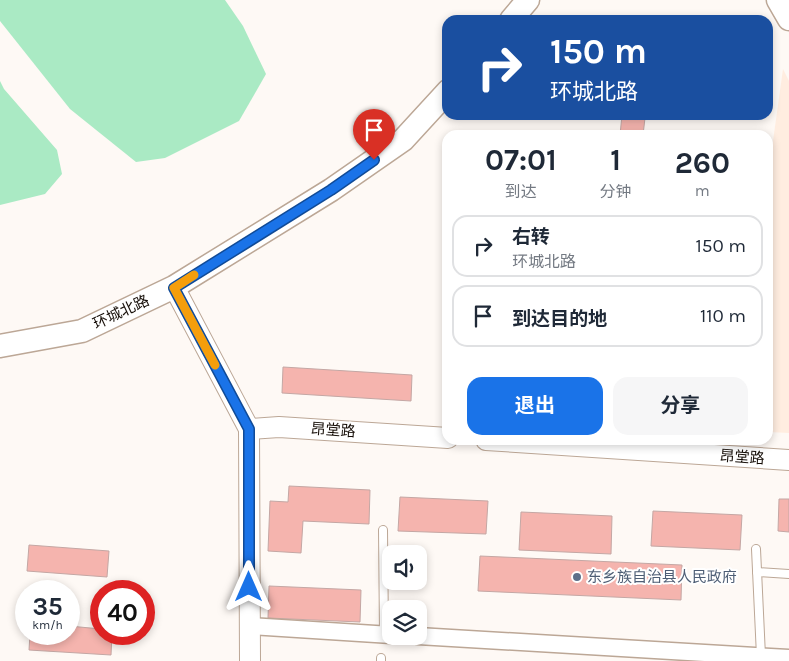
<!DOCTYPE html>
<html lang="zh">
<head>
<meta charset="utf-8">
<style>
	body { margin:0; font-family:Karla,"Noto Sans SC",sans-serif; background:#f6f6f7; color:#1f2937; height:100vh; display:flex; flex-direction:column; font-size:19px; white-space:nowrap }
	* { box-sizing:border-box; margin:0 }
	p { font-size:16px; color:#747a83 }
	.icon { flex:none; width:28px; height:28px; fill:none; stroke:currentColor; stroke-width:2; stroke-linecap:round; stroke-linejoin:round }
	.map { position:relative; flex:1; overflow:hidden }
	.sheet { position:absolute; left:442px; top:130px; width:331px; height:315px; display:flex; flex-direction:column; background:#fff; border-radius:15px; box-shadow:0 2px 8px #0003 }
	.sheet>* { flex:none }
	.banner { position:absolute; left:442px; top:15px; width:331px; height:105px; border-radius:15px; box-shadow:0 2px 8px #0003; background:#1a4fa0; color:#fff; overflow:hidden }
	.fabs { position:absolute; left:382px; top:545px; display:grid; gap:10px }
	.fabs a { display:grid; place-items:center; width:45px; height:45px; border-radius:10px; background:#fff; box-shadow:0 2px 8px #0003; font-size:25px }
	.speed { position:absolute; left:15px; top:580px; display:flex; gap:10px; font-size:25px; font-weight:700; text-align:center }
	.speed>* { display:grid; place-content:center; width:65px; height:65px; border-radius:50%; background:#fff; box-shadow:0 2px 8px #0003; line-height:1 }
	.speed small { font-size:12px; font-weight:400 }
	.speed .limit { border:8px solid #d22; background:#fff; color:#111 }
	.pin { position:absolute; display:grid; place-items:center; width:42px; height:42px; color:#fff; margin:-51px -21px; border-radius:50% 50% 50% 0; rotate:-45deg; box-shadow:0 0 5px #0007 }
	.pin .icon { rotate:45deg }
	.me { position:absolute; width:55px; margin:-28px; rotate:0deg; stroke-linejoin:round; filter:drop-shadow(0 0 4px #0008) }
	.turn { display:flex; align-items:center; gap:18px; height:105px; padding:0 25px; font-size:22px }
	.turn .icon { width:65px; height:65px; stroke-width:2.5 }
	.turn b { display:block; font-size:35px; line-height:42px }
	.eta { display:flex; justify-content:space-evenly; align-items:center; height:85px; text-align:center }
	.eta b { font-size:30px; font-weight:700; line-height:35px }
	.cta { display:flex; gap:10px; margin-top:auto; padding:10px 25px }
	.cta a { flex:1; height:58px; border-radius:15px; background:#1a73e8; color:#fff; font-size:20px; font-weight:700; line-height:58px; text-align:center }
	.cta a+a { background:#f6f6f7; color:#1f2937 }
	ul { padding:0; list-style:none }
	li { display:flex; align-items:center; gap:15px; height:62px; margin:0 10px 8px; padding:0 15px; border:2px solid #e0e1e3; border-radius:15px }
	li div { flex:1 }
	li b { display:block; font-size:19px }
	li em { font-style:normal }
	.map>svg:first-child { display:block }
</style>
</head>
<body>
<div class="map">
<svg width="789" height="661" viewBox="0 0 789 661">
	<rect width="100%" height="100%" fill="#fef9f5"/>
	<!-- built -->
	<path fill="#ffede0" d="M783 69 789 81V433L769 432V170Z"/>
	<!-- green -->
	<g fill="#aaeac4">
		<path d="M0 0H225L243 26 266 74 239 121 165 158 136 162 70 109 0 21Z"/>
		<path d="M0 81 4 89 57 150 62 174 45 194 0 205Z"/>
	</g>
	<!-- building -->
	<g fill="#f5b4ae" stroke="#c4a7a4">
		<path d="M622 115 645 118 643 135H620Z"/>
		<path d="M283 367 412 375 411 401 282 393Z"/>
		<path d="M289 486 370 490 369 524 303 521 301 553 268 551 270 501 288 502Z"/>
		<path d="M400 497 488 501 486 534 398 531Z"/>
		<path d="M779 499H789V532L778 531Z"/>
		<path d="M653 511 742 515 740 550 651 546Z"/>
		<path d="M521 512 612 516 611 554 519 550Z"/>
		<path d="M29 545 109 551 107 577 27 571Z"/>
		<path d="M480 556 682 565 681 600 478 591Z"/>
		<path d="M269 586 361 590 360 622 268 618Z"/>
		<path d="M69 626 101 629V634H112L111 655 29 650 30 634H69Z"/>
	</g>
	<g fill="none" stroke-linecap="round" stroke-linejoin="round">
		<defs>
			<g id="service">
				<path d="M383 530 384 634"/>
				<path d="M756 549 761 656"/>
				<path d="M757 572 789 574"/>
				<path d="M381 658V661"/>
			</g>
			<g id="minor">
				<path d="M249 626 391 635"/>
				<path d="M418 636 789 658"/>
			</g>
			<g id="tertiary">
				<path d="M174 287 249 429 250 661"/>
				<path d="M249 429 279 427 448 438"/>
				<path d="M486 440 789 460"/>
			</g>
			<g id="secondary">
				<path d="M778 0 789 19"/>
				<path d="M511 20 528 0"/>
				<path d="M0 346 82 331 174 287 331 190 403 140 448 91"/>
			</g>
		</defs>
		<!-- service casing -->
		<use href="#service" stroke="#bca796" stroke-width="10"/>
		<!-- minor casing -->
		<use href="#minor" stroke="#bca796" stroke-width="19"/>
		<!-- tertiary casing -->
		<use href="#tertiary" stroke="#bca796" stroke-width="22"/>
		<!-- secondary casing -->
		<use href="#secondary" stroke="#bca796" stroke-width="25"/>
		<!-- service -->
		<use href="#service" stroke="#fff" stroke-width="8"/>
		<!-- minor -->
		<use href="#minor" stroke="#fff" stroke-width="16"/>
		<!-- tertiary -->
		<use href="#tertiary" stroke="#fff" stroke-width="20"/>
		<!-- secondary -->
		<use href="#secondary" stroke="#fff" stroke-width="22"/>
	</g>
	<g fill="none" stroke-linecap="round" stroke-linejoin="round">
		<defs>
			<path id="route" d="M249 587V429L174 288 331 190 374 160"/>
		</defs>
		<!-- route casing -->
		<use href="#route" stroke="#114b97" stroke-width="12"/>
		<!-- route -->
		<use href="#route" stroke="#1a73e8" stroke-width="9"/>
		<!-- slow -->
		<path stroke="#f59e0b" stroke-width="9" d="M194 275 174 288 215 365"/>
	</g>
	<!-- markers -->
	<circle fill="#5c6f8a" stroke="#fff" stroke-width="2" cx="577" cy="577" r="5"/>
	<g text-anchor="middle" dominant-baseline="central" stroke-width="4" stroke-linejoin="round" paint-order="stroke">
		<!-- street labels -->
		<g font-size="15" fill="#160e08" stroke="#fff">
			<text transform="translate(121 312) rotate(-25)">环城北路</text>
			<text transform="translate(333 430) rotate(4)">昂堂路</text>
			<text transform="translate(742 457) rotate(4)">昂堂路</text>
		</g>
		<!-- service labels -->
		<g font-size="15" fill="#4e5e75" stroke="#fff" text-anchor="start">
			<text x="587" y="577">东乡族自治县人民政府</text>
		</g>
	</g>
</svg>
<div class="fabs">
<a><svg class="icon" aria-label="sound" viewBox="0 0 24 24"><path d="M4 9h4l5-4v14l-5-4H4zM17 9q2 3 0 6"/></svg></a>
<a><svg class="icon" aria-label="layers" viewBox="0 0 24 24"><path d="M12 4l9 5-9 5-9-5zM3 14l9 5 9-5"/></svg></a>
</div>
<div class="speed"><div>35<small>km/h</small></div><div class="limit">40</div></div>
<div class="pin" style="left:374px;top:160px;background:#d93025"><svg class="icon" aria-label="arrive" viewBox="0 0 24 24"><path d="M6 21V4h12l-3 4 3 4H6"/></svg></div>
<svg class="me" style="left:249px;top:587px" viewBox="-20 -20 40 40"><path d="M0-17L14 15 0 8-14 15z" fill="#1a73e8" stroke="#fff" stroke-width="4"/></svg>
<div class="banner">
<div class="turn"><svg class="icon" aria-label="right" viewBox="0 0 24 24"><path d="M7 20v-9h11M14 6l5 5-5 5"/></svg><div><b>150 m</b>环城北路</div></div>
</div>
<section class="sheet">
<div class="eta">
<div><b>07:01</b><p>到达</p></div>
<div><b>1</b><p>分钟</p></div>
<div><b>260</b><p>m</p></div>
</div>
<ul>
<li><svg class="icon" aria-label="right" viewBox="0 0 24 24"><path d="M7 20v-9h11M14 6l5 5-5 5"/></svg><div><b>右转</b><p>环城北路</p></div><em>150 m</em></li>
<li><svg class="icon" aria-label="arrive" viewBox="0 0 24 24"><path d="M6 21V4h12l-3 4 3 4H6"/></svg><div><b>到达目的地</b></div><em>110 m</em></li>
</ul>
<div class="cta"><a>退出</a><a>分享</a></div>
</section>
</div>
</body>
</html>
